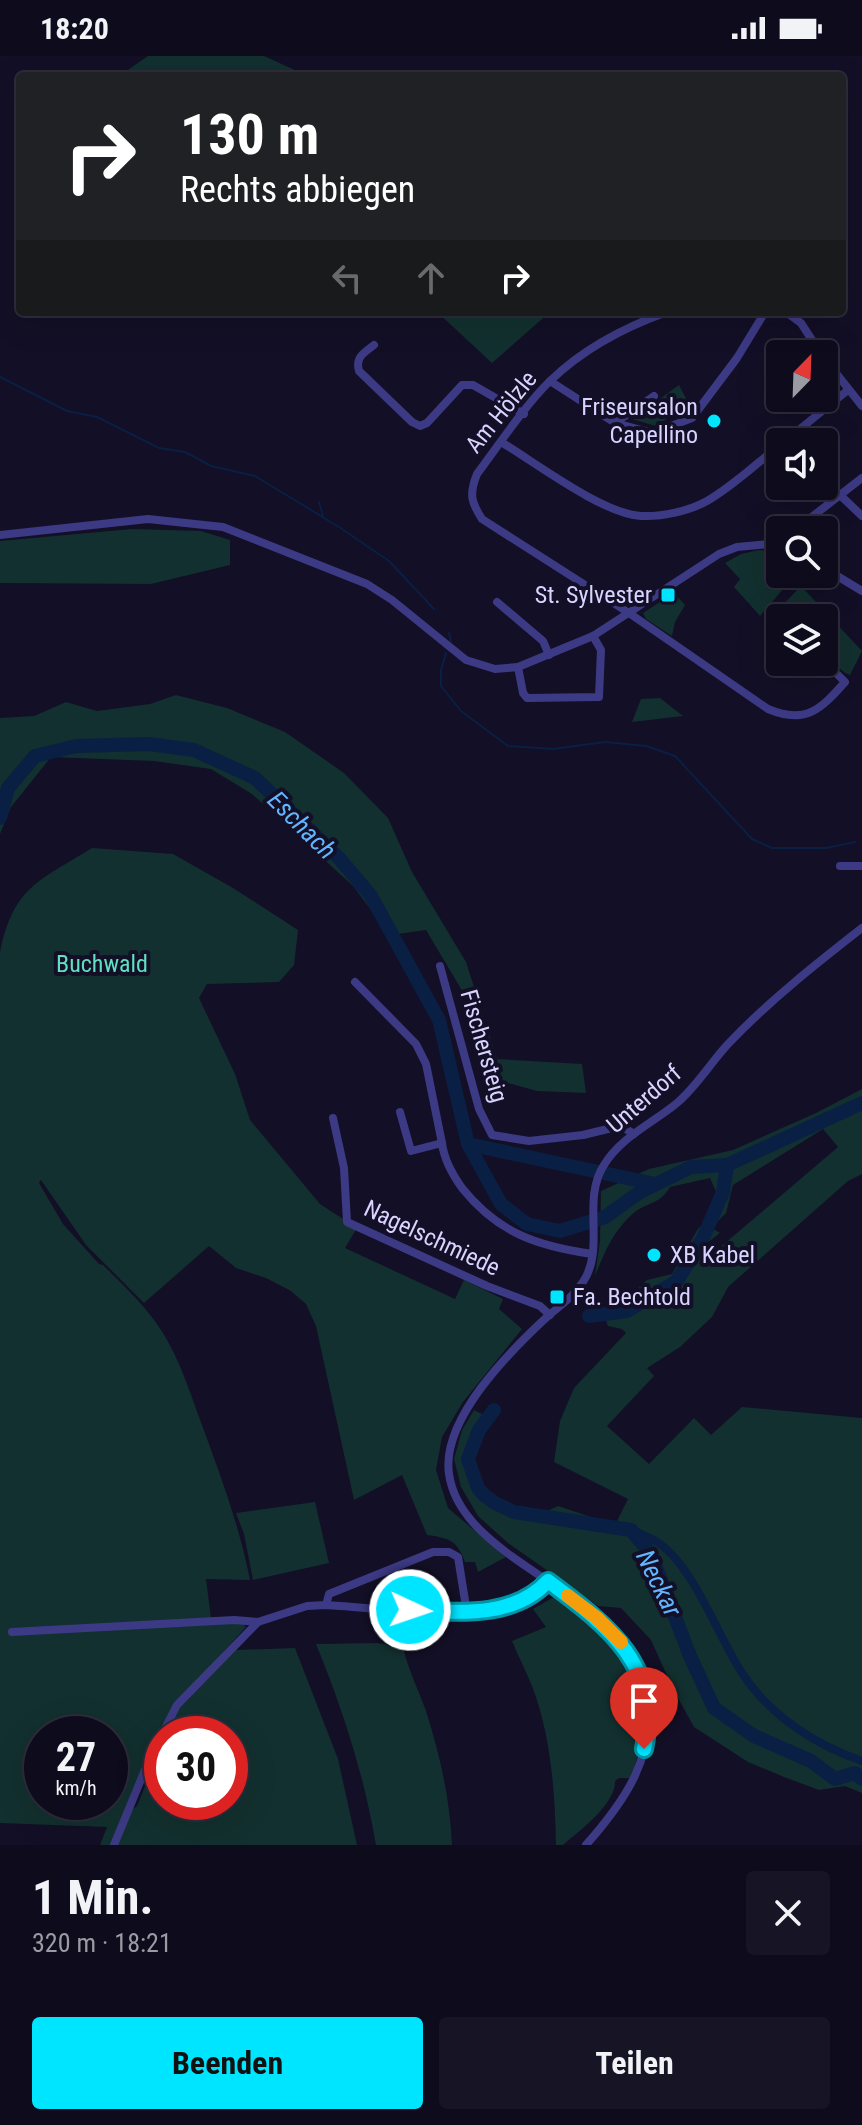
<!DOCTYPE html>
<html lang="de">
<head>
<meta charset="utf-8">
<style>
	body { margin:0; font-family:"Roboto Condensed",sans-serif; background:#171425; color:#f1f3f6; height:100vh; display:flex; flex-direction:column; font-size:30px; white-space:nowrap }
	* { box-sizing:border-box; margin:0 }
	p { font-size:26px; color:#9b9ba3 }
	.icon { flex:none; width:44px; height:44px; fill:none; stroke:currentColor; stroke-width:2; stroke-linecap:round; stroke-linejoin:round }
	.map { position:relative; height:1789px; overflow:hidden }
	.side { display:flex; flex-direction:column; background:#0e0b1c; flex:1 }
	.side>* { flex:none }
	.hud { position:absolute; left:16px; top:16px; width:830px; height:244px; border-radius:8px; box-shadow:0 8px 32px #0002,0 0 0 2px #2e2b3b; background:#202124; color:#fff; overflow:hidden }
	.needle { width:52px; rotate:23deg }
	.fabs { position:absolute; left:766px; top:284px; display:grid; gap:16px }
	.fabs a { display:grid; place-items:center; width:72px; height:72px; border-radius:8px; background:#0e0b1c; box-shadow:0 8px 32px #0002,0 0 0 2px #2e2b3b; font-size:40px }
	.speed { position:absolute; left:24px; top:1660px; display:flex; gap:16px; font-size:40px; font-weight:700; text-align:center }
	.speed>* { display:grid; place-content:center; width:104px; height:104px; border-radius:50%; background:#0e0b1c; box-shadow:0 8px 32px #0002,0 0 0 2px #2e2b3b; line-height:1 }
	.speed small { font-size:20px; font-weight:400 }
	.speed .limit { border:12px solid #d22; background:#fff; color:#111 }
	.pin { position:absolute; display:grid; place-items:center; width:68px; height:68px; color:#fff; margin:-82px -34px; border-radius:50% 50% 50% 0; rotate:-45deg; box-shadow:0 0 8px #0007 }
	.pin .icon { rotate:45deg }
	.me { position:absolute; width:88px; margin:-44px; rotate:93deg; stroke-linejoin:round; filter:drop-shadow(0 0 6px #0008) }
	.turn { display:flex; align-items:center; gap:28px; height:168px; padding:0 32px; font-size:36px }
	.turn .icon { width:104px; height:104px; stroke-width:2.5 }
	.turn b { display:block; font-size:56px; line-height:68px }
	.lanes { display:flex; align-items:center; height:76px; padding:0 32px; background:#0003; justify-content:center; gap:40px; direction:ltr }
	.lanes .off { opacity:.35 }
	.round { display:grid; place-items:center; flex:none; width:84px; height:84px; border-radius:8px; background:#171425 }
	.overview { display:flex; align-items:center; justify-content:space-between; height:136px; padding:0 32px }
	h1 { font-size:48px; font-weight:700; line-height:60px }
	.cta { display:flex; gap:16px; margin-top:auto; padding:16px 32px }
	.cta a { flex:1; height:92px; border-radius:8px; background:#00e5ff; color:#111; font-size:32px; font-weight:700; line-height:92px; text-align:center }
	.cta a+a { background:#171425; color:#f1f3f6 }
	.status { display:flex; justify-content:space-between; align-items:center; height:56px; padding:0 40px; background:#0e0b1c; direction:ltr }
	.status svg { height:22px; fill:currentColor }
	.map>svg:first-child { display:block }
</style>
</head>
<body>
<div class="status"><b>18:20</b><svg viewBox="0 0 49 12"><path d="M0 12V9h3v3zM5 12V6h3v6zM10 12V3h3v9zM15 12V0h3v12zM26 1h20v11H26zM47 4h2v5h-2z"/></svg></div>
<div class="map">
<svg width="862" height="1789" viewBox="0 0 862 1789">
	<rect width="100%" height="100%" fill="#130f26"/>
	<!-- green -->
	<g fill="#12302f" fill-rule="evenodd">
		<path d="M148 0H264L308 20H119Z"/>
		<path d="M437 256H550L492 307Z"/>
		<path d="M679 329 689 348 656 370 632 363Z"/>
		<path d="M132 473 201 475 230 484V509L151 528 0 527V485Z"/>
		<path d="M759 494 780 496V518H796L760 560 734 531 740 523 725 507 741 498Z"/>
		<path d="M801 530 862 595 850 619 845 617 824 599V562H783L776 556Z"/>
		<path d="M674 537 685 549 675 566 672 580 646 563 643 557Z"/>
		<path d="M176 639 227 652 285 676 344 717 388 762 412 816 466 906 497 1003 582 1008 586 1037 537 1035 504 1026 482 1003 473 953 426 874 390 879 353 830 252 738 211 713 154 705 51 701 11 751 0 778V662L34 660 66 646 97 655 150 648Z"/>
		<path d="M660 642 683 660 632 666 641 643Z"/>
		<path d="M92 792 173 798 233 832 298 874 294 909 279 926 207 928 199 942 235 1018 250 1064 320 1148 357 1172 345 1192 455 1243 464 1224 503 1243 499 1253 522 1273 463 1346 442 1381 436 1414 448 1452 506 1501 478 1516 475 1506H465C457 1484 449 1482 427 1479L402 1419 354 1444 316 1270 306 1248 291 1235 266 1222 236 1212 209 1190 144 1247 86 1189 41 1124 39 1127 63 1168 99 1208 103 1209C124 1230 147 1251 163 1277 179 1303 189 1333 199 1361 219 1415 239 1468 250 1524L206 1523 211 1562 220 1566 243 1568 246 1571 172 1652 111 1789H100L107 1771 0 1767V896C14 830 39 825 92 792ZM42 1678H110V1746H42Z"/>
		<path d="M862 1033V1118L848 1125 728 1231 712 1261 680 1291 647 1312 654 1320 607 1370 649 1408 694 1362 711 1379 742 1351 862 1362V1737L845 1730 819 1734 784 1721 748 1706 694 1671 673 1633 651 1584 621 1552 598 1550 508 1487 478 1460 461 1431 454 1403 462 1374 474 1354 489 1362C482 1373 474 1384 471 1397 463 1430 511 1459 540 1457 545 1457 553 1452 558 1450L615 1469 628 1443 554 1406 560 1365 574 1332 626 1277 622 1273 608 1270 604 1259 619 1250 647 1224 672 1218 699 1171 713 1173 720 1177 699 1193 704 1205 838 1091 823 1073 733 1129 726 1157 716 1167 705 1163 717 1138 710 1122 670 1131C659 1149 650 1145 635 1156 614 1173 605 1196 595 1220L600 1185 601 1135 649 1113 733 1094 816 1057Z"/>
		<path d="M315 1446 329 1507 253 1524 244 1478 236 1457Z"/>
		<path d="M554 1541C621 1592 662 1632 631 1722H619L615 1725C616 1748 579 1775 563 1789H556C555 1736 551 1680 532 1630 526 1615 518 1600 512 1585L546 1571 533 1553Z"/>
		<path d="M377 1587 403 1591C408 1613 418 1633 426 1655 440 1699 450 1743 452 1789H376C364 1719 343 1654 316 1588Z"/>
		<path d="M295 1592 338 1703 357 1789H116L131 1754 137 1750 147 1725V1712L162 1680V1746H230V1678H163L181 1648 236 1594Z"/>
	</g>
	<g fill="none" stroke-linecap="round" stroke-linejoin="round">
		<!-- stream -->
		<g stroke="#0a1f44" stroke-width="2">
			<path d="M0 321 67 355 97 361 159 392 185 396 211 410 255 420 339 471 389 505 434 553"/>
			<path d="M319 446 323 460"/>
			<path d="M449 577 451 585"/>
			<path d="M446 597 441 614V630L461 655 508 690 553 693 605 686 646 690 675 700 752 783 772 792H826L855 786"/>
		</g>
		<!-- canal -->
		<path stroke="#0a1f44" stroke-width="8" d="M631 1474C638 1477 647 1480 654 1484 693 1506 718 1582 744 1620 772 1661 816 1689 862 1705"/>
		<!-- river -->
		<g stroke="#0a1f44" stroke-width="14">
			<path d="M0 762 8 732 35 700 76 690 149 688 194 694 255 722 339 802 371 840 439 964 468 1088 501 1148 527 1168 560 1175 605 1161 640 1136 691 1111 727 1109"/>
			<path d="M468 1088 655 1128"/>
			<path d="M589 1260 627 1255 677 1225 703 1182 723 1136 727 1109 862 1047"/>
			<path d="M494 1354 479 1374 468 1403 478 1432 484 1439 495 1447 514 1456 631 1474 651 1498 690 1600 714 1652 754 1680 811 1705 835 1723 855 1717 862 1723"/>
		</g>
		<!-- minor -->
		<g stroke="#3d3a85" stroke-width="8">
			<path d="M667 256C625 271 582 294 550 325 526 348 498 390 477 418 469 438 471 446 482 463L629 557 768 653C806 669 821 653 845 626L824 605"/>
			<path d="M786 256 801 267 821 298"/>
			<path d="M374 289C364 297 355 301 359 315L412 366 420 370 427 367 462 329H473L524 358"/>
			<path d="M824 302 862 350"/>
			<path d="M550 325 615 367 653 377 692 362 737 302 765 256"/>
			<path d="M615 367 654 340"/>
			<path d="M501 386C536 407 603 458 641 460 662 461 689 455 707 445 733 430 756 408 780 389"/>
			<path d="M784 386 848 334"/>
			<path d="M840 439 862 460"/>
			<path d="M795 474 862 422"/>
			<path d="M0 479 148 463 223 471 367 528 392 544 466 604 495 613 518 611 593 580 719 498 737 491 780 487"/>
			<path d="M824 512 862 535"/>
			<path d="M497 546 543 585 549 599"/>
			<path d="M518 611 523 637 527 642 599 641 601 594 593 580"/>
			<path d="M840 810H862"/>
			<path d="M440 910 479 1053 492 1079 529 1085 583 1079 616 1071 626 1073 634 1078"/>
			<path d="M355 926 416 988 426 1008 442 1087"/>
			<path d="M400 1056 411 1095 442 1087C444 1104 452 1118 462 1132 498 1177 537 1190 592 1198"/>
			<path d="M333 1062 344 1112 347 1166 487 1230 540 1250 550 1259"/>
			<path d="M326 1549 329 1538 433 1496H449L458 1501 467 1557"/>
			<path d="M12 1576 234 1564 258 1566 307 1550 326 1549C387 1552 503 1573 548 1525"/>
			<path d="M114 1789 149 1704 177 1649 258 1566"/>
			<path d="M586 1789C624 1746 659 1698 644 1638 640 1624 637 1611 630 1598 591 1530 460 1498 449 1418 441 1363 510 1295 548 1260 561 1249 574 1240 583 1226 606 1192 581 1144 604 1109 621 1081 653 1067 677 1047 697 1030 711 1006 729 987 769 945 816 908 862 872"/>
		</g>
	</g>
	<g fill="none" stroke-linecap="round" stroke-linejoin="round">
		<defs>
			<path id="route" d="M410 1554C457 1556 513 1563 548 1525 608 1570 662 1609 644 1693"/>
		</defs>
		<!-- route casing -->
		<use href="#route" stroke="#0095a6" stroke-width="20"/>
		<!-- route -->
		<use href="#route" stroke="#00e5ff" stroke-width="14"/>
		<!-- slow -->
		<path stroke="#f59e0b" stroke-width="14" d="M568 1540 597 1562 621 1586"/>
	</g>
	<!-- markers -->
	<g fill="#00e5ff" stroke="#130f26" stroke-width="3">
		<circle cx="714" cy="365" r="8"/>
		<rect x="660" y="531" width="16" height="16" rx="4"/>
		<circle cx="654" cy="1199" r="8"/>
		<rect x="549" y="1233" width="16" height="16" rx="4"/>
	</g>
	<g text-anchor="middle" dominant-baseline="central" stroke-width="8" stroke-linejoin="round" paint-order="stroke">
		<!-- poi labels -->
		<g font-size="24" fill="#d9d4ff" stroke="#130f26" text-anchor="end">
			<text x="698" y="351">Friseursalon<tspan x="698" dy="28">Capellino</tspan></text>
			<text x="652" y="539">St. Sylvester</text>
			<text x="670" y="1199" text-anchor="start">XB Kabel</text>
			<text x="573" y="1241" text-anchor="start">Fa. Bechtold</text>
		</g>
		<!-- street labels -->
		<g font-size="24" fill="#d9d4ff" stroke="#130f26">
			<text transform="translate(501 356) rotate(-51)">Am Hölzle</text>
			<text transform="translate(484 990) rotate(74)">Fischersteig</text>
			<text transform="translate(644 1043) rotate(-41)">Unterdorf</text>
			<text transform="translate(432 1182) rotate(25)">Nagelschmiede</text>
		</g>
		<!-- park labels -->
		<g font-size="24" fill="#5fe0c0" stroke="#130f26">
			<text x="102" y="908">Buchwald</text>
		</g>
		<!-- water labels -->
		<g font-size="26" font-style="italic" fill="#62b6ff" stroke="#130f26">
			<text transform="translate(302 769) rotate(45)">Eschach</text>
			<text transform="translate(659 1527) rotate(64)">Neckar</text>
		</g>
	</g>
</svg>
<div class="fabs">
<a><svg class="needle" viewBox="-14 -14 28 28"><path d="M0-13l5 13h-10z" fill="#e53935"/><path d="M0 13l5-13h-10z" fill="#9b9ba3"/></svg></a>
<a><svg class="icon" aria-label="sound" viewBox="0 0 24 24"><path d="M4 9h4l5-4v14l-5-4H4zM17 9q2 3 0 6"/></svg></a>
<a><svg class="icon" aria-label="search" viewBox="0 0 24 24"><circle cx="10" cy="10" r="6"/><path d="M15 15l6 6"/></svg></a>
<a><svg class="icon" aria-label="layers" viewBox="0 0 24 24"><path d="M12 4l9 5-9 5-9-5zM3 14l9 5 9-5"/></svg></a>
</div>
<div class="speed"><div>27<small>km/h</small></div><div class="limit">30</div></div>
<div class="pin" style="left:644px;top:1693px;background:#d93025"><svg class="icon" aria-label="arrive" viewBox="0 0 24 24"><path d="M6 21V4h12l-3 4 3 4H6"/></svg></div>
<svg class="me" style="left:410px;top:1554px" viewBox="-20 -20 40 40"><circle r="17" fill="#00e5ff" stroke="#fff" stroke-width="3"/><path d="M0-11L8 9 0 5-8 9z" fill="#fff"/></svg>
<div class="hud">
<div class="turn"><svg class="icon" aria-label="right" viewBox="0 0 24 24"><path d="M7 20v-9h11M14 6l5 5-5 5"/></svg><div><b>130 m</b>Rechts abbiegen</div></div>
<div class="lanes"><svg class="icon off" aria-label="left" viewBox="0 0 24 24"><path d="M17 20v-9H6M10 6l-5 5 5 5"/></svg><svg class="icon off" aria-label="ahead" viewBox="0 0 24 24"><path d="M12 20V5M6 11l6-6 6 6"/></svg><svg class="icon" aria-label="right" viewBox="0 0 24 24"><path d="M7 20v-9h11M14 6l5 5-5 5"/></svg></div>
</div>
</div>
<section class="side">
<div class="overview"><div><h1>1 Min.</h1><p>320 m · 18:21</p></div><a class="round"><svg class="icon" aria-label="close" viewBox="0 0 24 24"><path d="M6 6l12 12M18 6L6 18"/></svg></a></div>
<div class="cta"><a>Beenden</a><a>Teilen</a></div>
</section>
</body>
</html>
